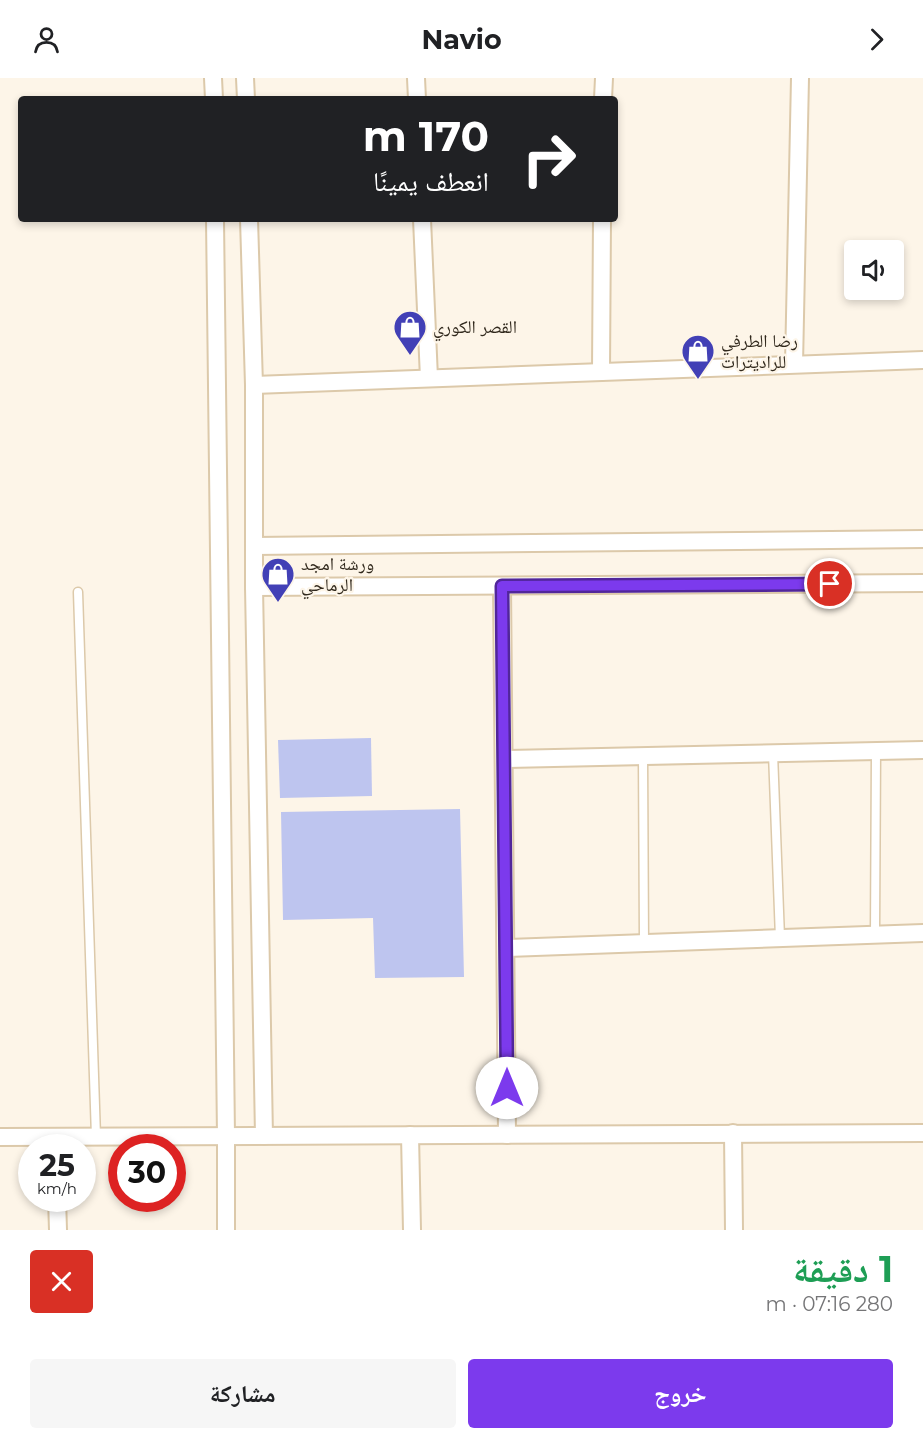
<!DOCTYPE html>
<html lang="ar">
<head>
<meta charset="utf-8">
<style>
	body { margin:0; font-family:Montserrat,"Noto Naskh Arabic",sans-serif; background:#f6f6f6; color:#202124; direction:rtl; height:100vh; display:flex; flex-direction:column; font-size:22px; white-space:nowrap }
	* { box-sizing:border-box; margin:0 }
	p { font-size:20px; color:#757577 }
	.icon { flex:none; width:33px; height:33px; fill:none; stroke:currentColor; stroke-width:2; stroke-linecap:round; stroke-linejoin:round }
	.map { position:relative; height:1152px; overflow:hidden; direction:ltr }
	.details { display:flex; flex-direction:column; background:#fff; flex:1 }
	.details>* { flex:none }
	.hud { position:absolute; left:18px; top:18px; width:600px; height:126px; border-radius:6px; box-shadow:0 3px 9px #0003; direction:rtl; background:#202124; color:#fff; overflow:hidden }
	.buttons { position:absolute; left:844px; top:162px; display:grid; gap:12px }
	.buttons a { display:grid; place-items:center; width:60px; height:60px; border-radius:6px; background:#fff; box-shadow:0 3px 9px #0003; font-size:30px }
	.speed { position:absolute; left:18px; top:1056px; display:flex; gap:12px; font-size:30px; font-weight:700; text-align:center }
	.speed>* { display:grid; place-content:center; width:78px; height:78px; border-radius:50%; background:#fff; box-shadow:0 3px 9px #0003; line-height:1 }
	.speed small { font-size:15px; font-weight:400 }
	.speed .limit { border:9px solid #d22; background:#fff; color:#111 }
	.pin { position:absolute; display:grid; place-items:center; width:51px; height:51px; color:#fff; margin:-26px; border:3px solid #fff; border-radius:50%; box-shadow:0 2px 6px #0007 }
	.me { position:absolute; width:66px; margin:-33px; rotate:0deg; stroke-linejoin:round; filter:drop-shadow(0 0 4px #0008) }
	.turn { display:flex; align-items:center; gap:21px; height:126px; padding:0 30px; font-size:27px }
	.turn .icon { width:78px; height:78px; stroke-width:2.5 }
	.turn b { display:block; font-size:42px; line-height:51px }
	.round { display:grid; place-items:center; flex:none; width:63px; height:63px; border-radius:6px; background:#f6f6f6 }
	.head { display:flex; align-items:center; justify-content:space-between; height:102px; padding:0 30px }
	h1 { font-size:36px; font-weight:700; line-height:45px; color:#1e9e55 }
	.primary-button { display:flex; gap:12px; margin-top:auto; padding:12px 30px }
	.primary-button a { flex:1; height:69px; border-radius:6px; background:#7c3aed; color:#fff; font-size:24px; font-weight:700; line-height:69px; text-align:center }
	.primary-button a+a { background:#f6f6f6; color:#202124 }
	header { display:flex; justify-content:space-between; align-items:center; height:78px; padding:0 30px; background:#fff; font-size:27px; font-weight:700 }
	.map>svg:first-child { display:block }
</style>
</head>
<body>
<header><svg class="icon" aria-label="forward" viewBox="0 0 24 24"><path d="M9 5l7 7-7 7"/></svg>Navio<svg class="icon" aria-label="person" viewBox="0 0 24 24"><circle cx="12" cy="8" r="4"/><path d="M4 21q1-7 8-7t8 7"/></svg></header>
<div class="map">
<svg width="923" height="1152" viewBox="0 0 923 1152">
	<rect width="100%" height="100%" fill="#fdf5e8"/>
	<!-- building -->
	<g fill="#bec5ef">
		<path d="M371 660 372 718 280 720 278 662Z"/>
		<path d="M460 731 464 899 375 900 373 840 283 842 281 734Z"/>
	</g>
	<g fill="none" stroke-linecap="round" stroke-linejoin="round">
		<defs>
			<g id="lane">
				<path d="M78 514 96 1059"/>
				<path d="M773 675 780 860"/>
				<path d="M643 678 644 865"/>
				<path d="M875 856 876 673"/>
			</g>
			<g id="street">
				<path d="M213 0 214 21"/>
				<path d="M245 0 246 21"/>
				<path d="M416 0 417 21"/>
				<path d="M603 21 604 0"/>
				<path d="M215 141 226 1058V1152"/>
				<path d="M249 141 254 307V509L264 1058"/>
				<path d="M422 141 429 300"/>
				<path d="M794 286 800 0"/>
				<path d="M601 294 602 141"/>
				<path d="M254 307 923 282"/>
				<path d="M254 468 923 461"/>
				<path d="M502 508 507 1057"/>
				<path d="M254 509 923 505"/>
				<path d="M504 681 923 672"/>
				<path d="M506 870 923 855"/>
				<path d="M733 1055 734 1152"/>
				<path d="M410 1057 412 1152"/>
				<path d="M0 1059 923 1055"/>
				<path d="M57 1120 58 1152"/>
			</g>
		</defs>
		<!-- lane casing -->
		<use href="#lane" stroke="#dcc9aa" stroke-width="11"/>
		<!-- street casing -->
		<use href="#street" stroke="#dcc9aa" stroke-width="20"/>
		<!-- lane -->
		<use href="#lane" stroke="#fff" stroke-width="8"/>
		<!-- street -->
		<use href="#street" stroke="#fff" stroke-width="16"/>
	</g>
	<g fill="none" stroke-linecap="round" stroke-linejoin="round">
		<defs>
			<path id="route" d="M507 1010 502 508 830 506"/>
		</defs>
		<!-- route casing -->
		<use href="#route" stroke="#51269a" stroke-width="15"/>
		<!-- route -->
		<use href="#route" stroke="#7c3aed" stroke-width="10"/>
	</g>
	<!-- icons -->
	<defs>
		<symbol id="shop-pin" viewBox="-11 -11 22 30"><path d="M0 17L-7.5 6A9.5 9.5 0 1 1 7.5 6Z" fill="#4240b6" stroke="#fdf5e8"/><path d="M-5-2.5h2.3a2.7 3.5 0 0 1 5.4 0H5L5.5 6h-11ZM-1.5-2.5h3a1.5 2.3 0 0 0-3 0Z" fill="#fff"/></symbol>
	</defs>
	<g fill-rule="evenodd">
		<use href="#shop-pin" x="391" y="230" width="38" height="52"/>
		<use href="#shop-pin" x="679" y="254" width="38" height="52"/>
		<use href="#shop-pin" x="259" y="477" width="38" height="52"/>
	</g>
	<g text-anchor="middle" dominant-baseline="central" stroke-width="4.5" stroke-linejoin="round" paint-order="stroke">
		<!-- poi labels -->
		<g font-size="18" fill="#31291d" stroke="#fdf5e8" text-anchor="start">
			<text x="433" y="249">القصر الكوري</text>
			<text x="721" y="263">رضا الطرفي<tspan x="721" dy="21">للراديترات</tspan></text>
			<text x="301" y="486">ورشة امجد<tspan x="301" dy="21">الرماحي</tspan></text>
		</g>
	</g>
</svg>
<div class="buttons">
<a><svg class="icon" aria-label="sound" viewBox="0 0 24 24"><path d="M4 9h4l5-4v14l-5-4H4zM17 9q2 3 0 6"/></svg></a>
</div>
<div class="speed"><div>25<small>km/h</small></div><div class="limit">30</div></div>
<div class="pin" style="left:830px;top:506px;background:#d93025"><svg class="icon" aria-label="arrive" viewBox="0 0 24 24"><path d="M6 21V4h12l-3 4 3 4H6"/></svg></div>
<svg class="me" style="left:507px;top:1010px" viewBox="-20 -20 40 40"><circle r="19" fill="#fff"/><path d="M0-13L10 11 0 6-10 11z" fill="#7c3aed"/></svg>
<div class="hud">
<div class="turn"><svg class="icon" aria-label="right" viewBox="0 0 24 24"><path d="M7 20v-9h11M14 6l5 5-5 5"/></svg><div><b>170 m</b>انعطف يمينًا</div></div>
</div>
</div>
<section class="details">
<div class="head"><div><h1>1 دقيقة</h1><p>280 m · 07:16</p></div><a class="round" style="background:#d93025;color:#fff"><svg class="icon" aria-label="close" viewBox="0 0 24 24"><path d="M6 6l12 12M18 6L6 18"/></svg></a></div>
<div class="primary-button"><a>خروج</a><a>مشاركة</a></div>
</section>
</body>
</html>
